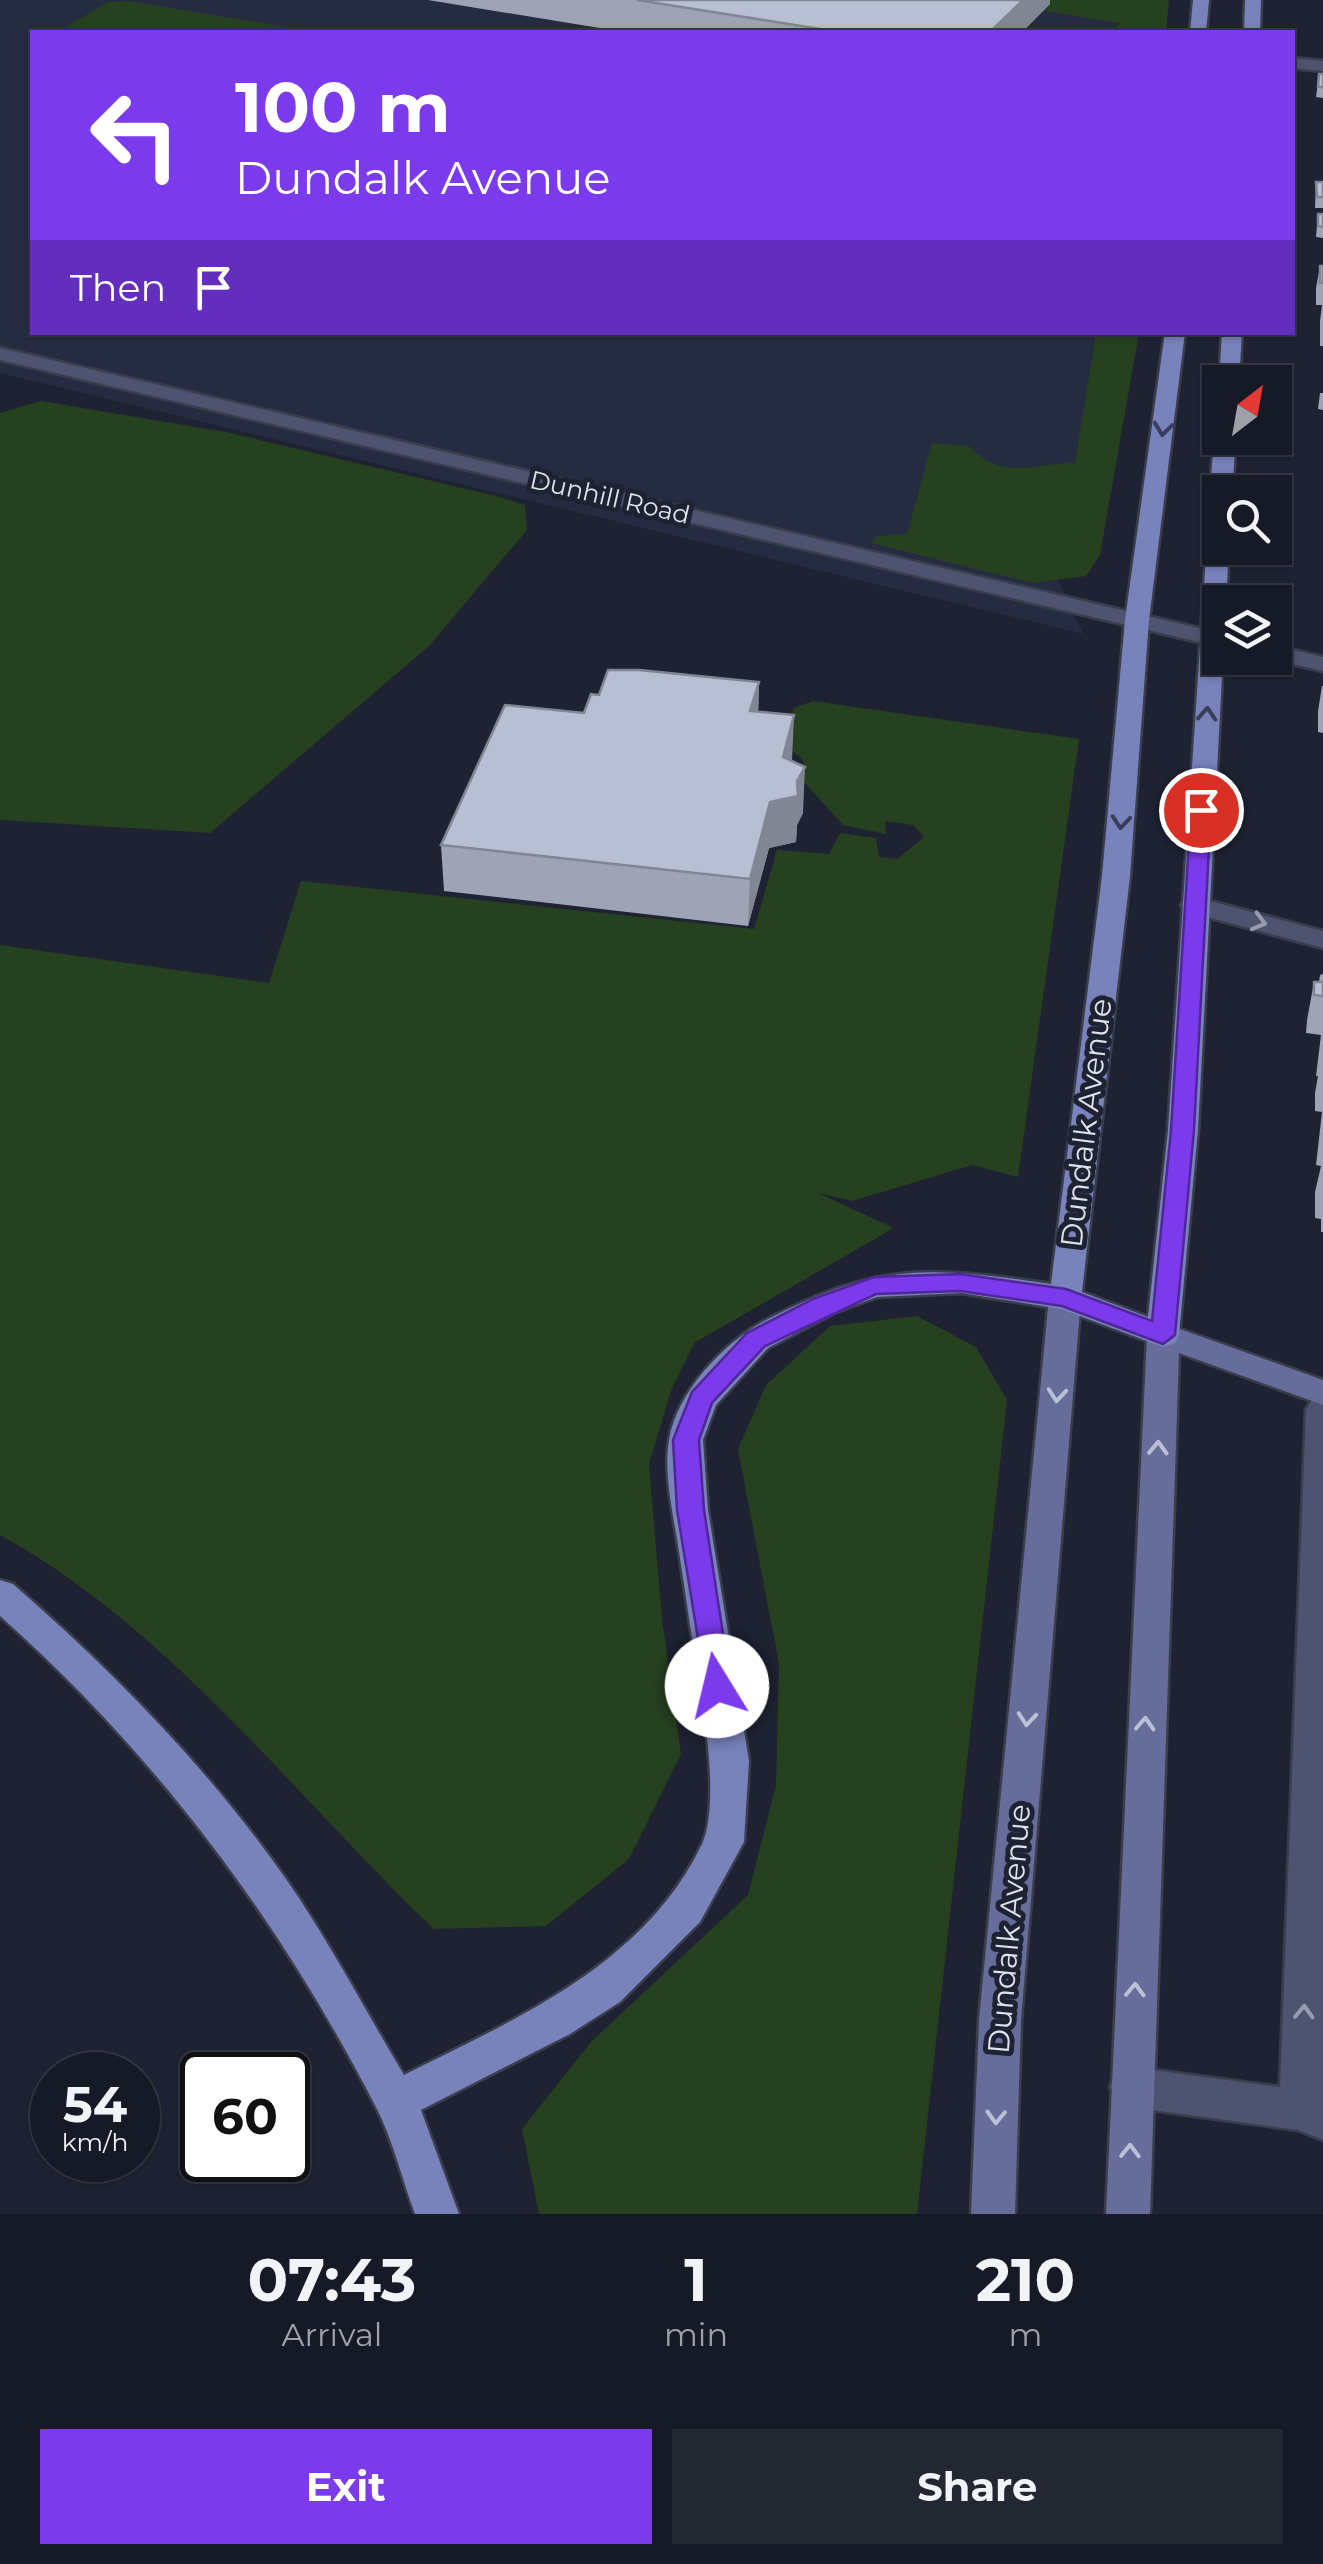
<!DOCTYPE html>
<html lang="en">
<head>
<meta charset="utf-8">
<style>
	body { margin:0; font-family:Montserrat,sans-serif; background:#232732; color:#f1f3f6; height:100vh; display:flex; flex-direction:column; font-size:38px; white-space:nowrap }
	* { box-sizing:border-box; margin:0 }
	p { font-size:32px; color:#9ea1a7 }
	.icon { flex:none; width:55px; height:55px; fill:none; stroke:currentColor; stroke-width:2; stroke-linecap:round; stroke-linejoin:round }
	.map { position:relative; height:2214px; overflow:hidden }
	.panel { display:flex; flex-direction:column; background:#161a26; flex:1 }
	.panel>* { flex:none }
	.guide { position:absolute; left:30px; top:30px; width:1265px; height:305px; border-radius:0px; box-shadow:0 2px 8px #0004,0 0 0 2px #353843; background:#7c3aed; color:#fff; overflow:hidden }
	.needle { width:65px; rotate:31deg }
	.fabs { position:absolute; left:1202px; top:365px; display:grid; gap:20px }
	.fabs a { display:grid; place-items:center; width:90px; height:90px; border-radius:0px; background:#161a26; box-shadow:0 2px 8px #0004,0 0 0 2px #353843; font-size:50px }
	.speed { position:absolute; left:30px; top:2052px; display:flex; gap:20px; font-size:50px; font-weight:700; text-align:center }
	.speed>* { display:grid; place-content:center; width:130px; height:130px; border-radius:50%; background:#161a26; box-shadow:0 2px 8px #0004,0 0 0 2px #353843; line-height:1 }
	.speed small { font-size:25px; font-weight:400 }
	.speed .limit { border:5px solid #111; border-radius:15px; background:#fff; color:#111 }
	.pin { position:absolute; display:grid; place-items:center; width:85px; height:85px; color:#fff; margin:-42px; border:5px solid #fff; border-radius:50%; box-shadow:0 2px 10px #0007 }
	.me { position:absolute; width:110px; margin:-55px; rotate:351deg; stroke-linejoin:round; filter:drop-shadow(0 0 8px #0008) }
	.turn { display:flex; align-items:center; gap:35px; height:210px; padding:0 40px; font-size:45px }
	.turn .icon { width:130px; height:130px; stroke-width:2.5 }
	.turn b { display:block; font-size:70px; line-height:85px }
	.then { display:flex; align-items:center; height:95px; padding:0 40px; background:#0003; gap:20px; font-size:38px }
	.eta { display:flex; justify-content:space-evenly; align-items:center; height:170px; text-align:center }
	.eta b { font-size:60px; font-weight:700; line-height:70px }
	.action { display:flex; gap:20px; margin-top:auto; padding:20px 40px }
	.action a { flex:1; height:115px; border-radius:0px; background:#7c3aed; color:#fff; font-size:40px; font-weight:700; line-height:115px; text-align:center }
	.action a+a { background:#232732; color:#f1f3f6 }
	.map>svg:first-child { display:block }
</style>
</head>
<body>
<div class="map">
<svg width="1323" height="2214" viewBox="0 0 1323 2214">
	<rect width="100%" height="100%" fill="#1e2232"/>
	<!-- built -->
	<path fill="#252b41" d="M0 0H1142L1152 32H32V332L1103 333 1058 579 1083 634 0 373Z"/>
	<!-- green -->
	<g fill="#264120">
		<path d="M1030 0H1169L1166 32H1112L1120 23 1045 11 1051 3Z"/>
		<path d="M129 1 315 32H114L64 28 108 2Z"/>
		<path d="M1096 333H1139L1100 555 1086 576 1033 583 871 543 877 536 907 534 932 443 969 446C1004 482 1031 463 1075 463Z"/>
		<path d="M41 401 226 432 496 496 525 505 527 530 429 646 210 833 0 820V413Z"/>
		<path d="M813 701 1079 739 1018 1177 972 1165 852 1201 818 1193 894 1228 694 1343 671 1391 649 1464 662 1619 681 1754 629 1859 546 1926 434 1929C294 1796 171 1629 0 1535V945L269 983 301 881 754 929 777 850 829 854 840 833 876 838 879 857 897 859 924 837 913 825 885 821 886 834 843 825 804 782 803 760 780 740 794 708Z"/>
		<path d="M917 1316 976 1347 1007 1400 917 2214H539L522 2129 592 2041 748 1895 776 1785 779 1664 738 1449 766 1385 830 1326Z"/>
	</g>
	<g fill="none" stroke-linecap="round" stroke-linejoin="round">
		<defs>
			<g id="street">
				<path d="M1292 58 1323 61V71L1292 68Z"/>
				<path d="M0 348 1220 633V647L0 360Z"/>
				<path d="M1275 646 1323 657V671L1266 658H1275Z"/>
				<path d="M1195 897 1323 931V948L1185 911 1181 905 1185 899Z"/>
				<path d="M1323 1397V2140L1298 2130 1131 2107 1116 2101 1110 2087 1116 2073 1131 2067 1280 2087 1306 1410 1311 1401Z"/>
			</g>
			<g id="secondary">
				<path d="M1065 1286 1076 1290 1081 1298 1021 2020 1015 2214H971L979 2020 1049 1298 1054 1290Z"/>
				<path d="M1163 1323 1323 1380V1405L1179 1353 1150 2214H1106L1147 1335 1151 1327Z"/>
			</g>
			<g id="primary">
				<path d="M1193 0H1209L1206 32H1190Z"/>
				<path d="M1245 0H1261L1260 32H1244Z"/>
				<path d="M1165 332H1185L1149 620 1130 876 1082 1292 1148 1317 1168 1130 1209 510 1220 503V548H1229L1226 602H1220L1223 658 1198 1130 1179 1335 1175 1343 1163 1347 1061 1309 961 1293 877 1297 834 1313 768 1348 716 1405 703 1440 708 1510 749 1761 744 1842 700 1922 620 2002 570 2034 421 2110 459 2214H415C402 2179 393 2140 376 2107 279 1919 157 1756 0 1616V1580L13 1584C114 1672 209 1769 286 1879 329 1941 365 2010 404 2075 517 2018 644 1965 702 1844 715 1816 710 1755 705 1724 696 1667 688 1610 679 1552 674 1518 663 1474 669 1440 677 1391 725 1342 766 1320 877 1262 930 1266 1051 1284L1102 876 1125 620Z"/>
				<path d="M1222 332H1242L1239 382H1219Z"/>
				<path d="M1220 433V438H1236L1232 492H1220V498L1210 492 1214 438Z"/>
			</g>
		</defs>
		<!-- street casing -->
		<use href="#street" stroke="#393d4c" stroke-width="5"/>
		<!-- secondary casing -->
		<use href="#secondary" stroke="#393d4c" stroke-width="5"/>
		<!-- primary casing -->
		<use href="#primary" stroke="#393d4c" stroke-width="5"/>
		<!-- street -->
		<use href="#street" fill="#4e536f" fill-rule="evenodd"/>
		<!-- secondary -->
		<use href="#secondary" fill="#666d9a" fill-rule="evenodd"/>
		<!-- primary -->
		<use href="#primary" fill="#7882bb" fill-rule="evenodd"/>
	</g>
	<!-- wall -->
	<g fill="#9ea4b5">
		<path d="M428 0H1050V4L1022 32H624Z"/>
		<path d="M1319 74H1323V98L1316 97Z"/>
		<path d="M1316 182H1323V208H1315Z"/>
		<path d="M1318 214H1323V238L1316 237Z"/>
		<path d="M1320 266H1323V346H1320V321L1322 305H1316V288Z"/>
		<path d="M1320 393H1323V410L1318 409Z"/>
		<path d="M759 682 758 711 792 761 803 813 797 825 796 842 769 848 748 926 444 891 441 845 584 713 599 695Z"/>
		<path d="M1322 686H1323V733L1318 732V711Z"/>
		<path d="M1323 974V1232H1321V1219L1315 1218V1192L1321 1166 1316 1165 1322 1112 1315 1111V1093L1318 1076H1316L1321 1035 1306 1033 1307 1020 1314 982H1319L1320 975Z"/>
	</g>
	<!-- shaded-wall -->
	<g fill="#818694">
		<path d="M1023 0H1050V4L1022 32H990Z"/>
		<path d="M759 682 758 727 750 711Z"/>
		<path d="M794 715 792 761 797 781 805 767 803 813 797 825 796 842 769 848 748 926 750 879Z"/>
	</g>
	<!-- building -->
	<g fill="#b8bfd3" stroke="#818694" stroke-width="2.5">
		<path d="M637 0H1023L990 32H839Z"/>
		<path d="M1319 74H1323V87H1318Z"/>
		<path d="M1316 182H1323V197H1317Z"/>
		<path d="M1318 214H1323V227L1318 226Z"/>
		<rect x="1320" y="266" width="3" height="17"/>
		<path d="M608 670H639L759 682 750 711 794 715 783 757 805 767 797 781 798 796 770 802 750 879 441 845 505 705 584 713 591 694 599 695Z"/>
		<path d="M1314 982H1323V996L1314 995Z"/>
	</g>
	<!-- one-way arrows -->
	<defs><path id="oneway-chevron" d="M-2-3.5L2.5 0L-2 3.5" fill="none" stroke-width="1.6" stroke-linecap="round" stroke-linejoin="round" transform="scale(2.5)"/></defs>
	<g stroke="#393f5b">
		<use href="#oneway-chevron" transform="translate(1163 429) rotate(97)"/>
		<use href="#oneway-chevron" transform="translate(1207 714) rotate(-86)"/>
		<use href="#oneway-chevron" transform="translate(1121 822) rotate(95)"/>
	</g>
	<g stroke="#969bae">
		<use href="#oneway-chevron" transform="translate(1259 922) rotate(15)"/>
		<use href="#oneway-chevron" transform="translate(1304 2012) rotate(-88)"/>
	</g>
	<g stroke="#bbc0d4">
		<use href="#oneway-chevron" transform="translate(1057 1395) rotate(95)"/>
		<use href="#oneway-chevron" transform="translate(1158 1448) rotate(-88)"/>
		<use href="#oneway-chevron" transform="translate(1027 1719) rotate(95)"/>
		<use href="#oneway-chevron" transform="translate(1145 1724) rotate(-87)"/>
		<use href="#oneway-chevron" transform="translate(1135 1990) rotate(-88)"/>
		<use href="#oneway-chevron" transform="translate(996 2117) rotate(92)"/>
		<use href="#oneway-chevron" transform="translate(1130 2151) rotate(-89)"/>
	</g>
	<!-- route -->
	<path fill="#7c3aed" stroke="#51269a" stroke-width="2.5" d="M1201 805 1211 810 1194 1130 1175 1335 1163 1344 1062 1306 960 1291 876 1294 765 1346 712 1403 699 1440 704 1510 731 1686 727 1694H707L677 1510 673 1440 692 1392 747 1333 813 1299 874 1277 960 1274 1066 1289 1152 1321 1171 1130 1191 810Z"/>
	<g text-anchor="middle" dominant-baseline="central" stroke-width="10" stroke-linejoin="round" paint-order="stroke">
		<!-- far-street labels -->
		<g font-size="25" fill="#dfe3ed" stroke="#1e2232">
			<text transform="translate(610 497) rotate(13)">Dunhill Road</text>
		</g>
		<!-- street labels -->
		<g font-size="30" fill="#dfe3ed" stroke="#1e2232">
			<text transform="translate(1086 1123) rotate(-83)">Dundalk Avenue</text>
			<text transform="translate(1009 1929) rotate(-85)">Dundalk Avenue</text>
		</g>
	</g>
</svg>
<div class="fabs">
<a><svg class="needle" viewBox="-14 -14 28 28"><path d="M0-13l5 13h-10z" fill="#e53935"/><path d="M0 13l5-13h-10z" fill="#9ea1a7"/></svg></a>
<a><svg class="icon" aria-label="search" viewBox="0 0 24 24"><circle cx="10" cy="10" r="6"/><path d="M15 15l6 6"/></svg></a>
<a><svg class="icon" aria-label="layers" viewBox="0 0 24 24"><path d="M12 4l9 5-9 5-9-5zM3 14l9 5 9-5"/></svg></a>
</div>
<div class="speed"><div>54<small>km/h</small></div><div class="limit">60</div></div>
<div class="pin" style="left:1201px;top:810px;background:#d93025"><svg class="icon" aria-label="arrive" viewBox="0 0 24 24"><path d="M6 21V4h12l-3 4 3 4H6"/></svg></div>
<svg class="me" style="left:717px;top:1686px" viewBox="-20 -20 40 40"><circle r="19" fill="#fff"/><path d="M0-13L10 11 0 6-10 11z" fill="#7c3aed"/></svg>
<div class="guide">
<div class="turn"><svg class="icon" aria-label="left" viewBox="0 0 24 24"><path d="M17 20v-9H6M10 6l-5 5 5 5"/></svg><div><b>100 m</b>Dundalk Avenue</div></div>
<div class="then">Then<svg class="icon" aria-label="arrive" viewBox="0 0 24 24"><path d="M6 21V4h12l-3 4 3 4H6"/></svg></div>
</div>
</div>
<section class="panel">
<div class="eta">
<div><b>07:43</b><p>Arrival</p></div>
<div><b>1</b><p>min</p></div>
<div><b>210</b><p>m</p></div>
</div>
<div class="action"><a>Exit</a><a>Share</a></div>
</section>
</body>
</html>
